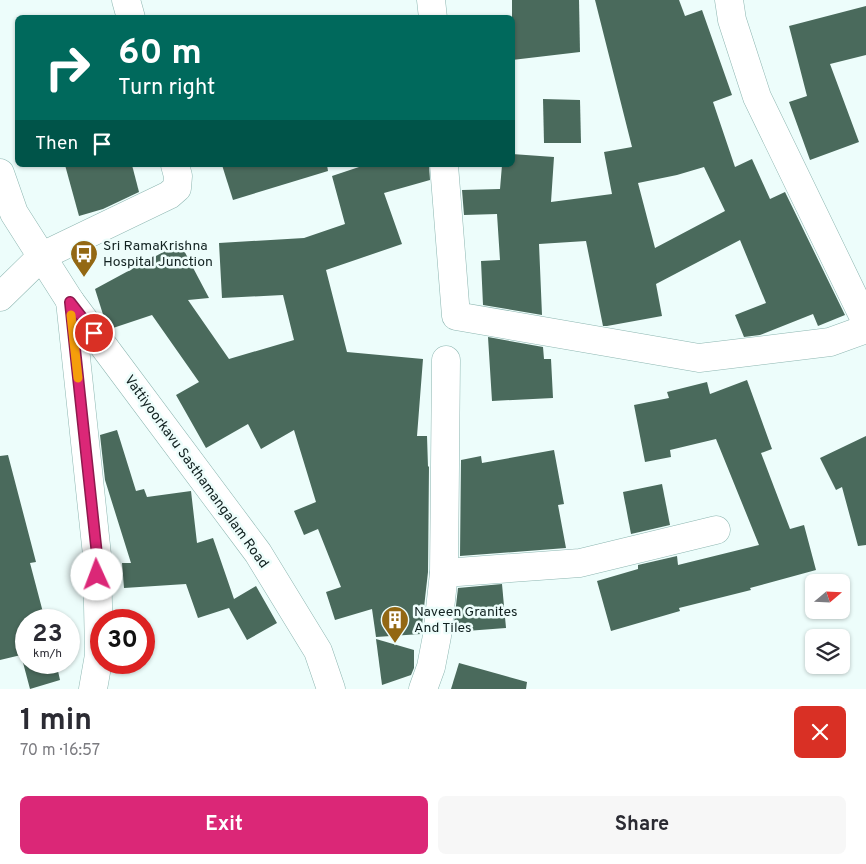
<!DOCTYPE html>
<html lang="en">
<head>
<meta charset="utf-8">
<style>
	body { margin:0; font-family:Overpass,sans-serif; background:#f7f7f7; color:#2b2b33; height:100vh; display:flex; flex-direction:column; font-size:19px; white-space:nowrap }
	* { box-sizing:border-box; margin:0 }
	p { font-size:16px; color:#7c7c81 }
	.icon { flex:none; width:28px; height:28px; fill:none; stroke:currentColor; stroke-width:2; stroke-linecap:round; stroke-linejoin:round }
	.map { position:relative; height:689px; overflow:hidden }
	.side { display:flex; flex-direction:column; background:#fff; flex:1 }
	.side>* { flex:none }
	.hud { position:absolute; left:15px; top:15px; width:500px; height:152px; border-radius:8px; box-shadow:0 1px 4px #0004; background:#00695c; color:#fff; overflow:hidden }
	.needle { width:32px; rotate:71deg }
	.tools { position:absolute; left:805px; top:574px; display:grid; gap:10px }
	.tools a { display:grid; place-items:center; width:45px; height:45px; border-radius:8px; background:#fff; box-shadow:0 1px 4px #0004; font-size:25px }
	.speed { position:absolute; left:15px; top:609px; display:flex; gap:10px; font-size:25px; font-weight:700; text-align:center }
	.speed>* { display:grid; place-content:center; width:65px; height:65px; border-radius:50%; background:#fff; box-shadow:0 1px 4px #0004; line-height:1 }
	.speed small { font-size:12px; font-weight:400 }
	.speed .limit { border:8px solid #d22; background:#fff; color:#111 }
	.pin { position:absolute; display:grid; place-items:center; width:42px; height:42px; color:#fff; margin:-21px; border:2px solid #fff; border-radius:50%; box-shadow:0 1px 5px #0007 }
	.me { position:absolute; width:55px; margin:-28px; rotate:358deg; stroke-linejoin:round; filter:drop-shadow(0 0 4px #0008) }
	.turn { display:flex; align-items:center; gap:18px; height:105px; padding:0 20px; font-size:22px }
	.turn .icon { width:65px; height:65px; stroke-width:2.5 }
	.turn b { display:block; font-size:35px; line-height:42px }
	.then { display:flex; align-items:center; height:48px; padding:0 20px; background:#0003; gap:10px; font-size:19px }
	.round { display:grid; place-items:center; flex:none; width:52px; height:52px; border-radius:8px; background:#f7f7f7 }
	.headline { display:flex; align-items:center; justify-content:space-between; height:85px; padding:0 20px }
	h1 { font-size:30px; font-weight:700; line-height:38px }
	.cta { display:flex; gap:10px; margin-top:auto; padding:10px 20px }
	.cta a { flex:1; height:58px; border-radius:8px; background:#db2777; color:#fff; font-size:20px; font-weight:700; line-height:58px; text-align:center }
	.cta a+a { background:#f7f7f7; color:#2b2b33 }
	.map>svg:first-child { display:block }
</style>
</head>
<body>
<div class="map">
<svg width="866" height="689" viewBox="0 0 866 689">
	<rect width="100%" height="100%" fill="#edfdfb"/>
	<!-- building -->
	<g fill="#4a6a5c" fill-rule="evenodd">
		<path d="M512 0H579L580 52 512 60Z"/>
		<path d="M595 0H679L685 16 702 10 732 95 713 102 735 167 752 159 770 199 785 192 845 315 818 326 813 314 760 335 744 337 735 315 766 303 740 240 656 284 662 316 607 326H603L586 241 539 244 542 315 483 305 481 261 500 260 497 214 464 215 462 190 500 189 502 165H512V154L554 157 551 202 612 194 604 152 632 147ZM704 167 725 211 655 248 638 183 677 175Z"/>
		<path d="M866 6V55L830 64 859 142 810 160 789 102 807 96 789 26Z"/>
		<path d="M543 99 580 100 581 143H544Z"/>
		<path d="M65 165H132L139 192 103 209 79 216Z"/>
		<path d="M222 165H327L328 171 233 200Z"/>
		<path d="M365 165H429L430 180 384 193 402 244 326 270 347 352 423 359 417 436H427L428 467 429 466 428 572 421 634 376 637 372 609 335 620 326 592 341 587 318 529 304 535 294 511 316 502 294 430 261 449 248 424 206 448 176 395 199 382 152 315 110 329 106 324 95 289 180 243 209 298 188 300 229 359 294 340 283 295 222 298 219 243 304 238 345 224 332 176Z"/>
		<path d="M488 337 543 347 544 359H551L553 398 492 401Z"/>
		<path d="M747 380 772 449 761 453 790 529 804 525 816 570 750 588 751 590 679 608 680 611 611 631 597 581 638 569V565L677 556 678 565 759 545 716 439 670 450 671 457 645 462 634 405 669 398 667 392 707 382 710 394Z"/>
		<path d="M117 430 136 491 144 489 147 497 191 491 197 543 213 538 234 599 256 586 277 623 247 640 229 608 198 618 186 584 124 588 122 563H131L105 480 100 435Z"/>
		<path d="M866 436V545L858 546 842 487 836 490 820 458Z"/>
		<path d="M554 450 564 504 558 505 566 548 460 556 461 460 481 456 482 463Z"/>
		<path d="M8 455 36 562 30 563 45 620H26V662H56L60 680 30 689 21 655 0 660V456Z"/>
		<path d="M662 484 670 525 631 534 623 492Z"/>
		<path d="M502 584 506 628 453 632 458 588Z"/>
		<path d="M376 639 414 650V668L411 675 382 685Z"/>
		<path d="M459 663 527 682 526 689H451Z"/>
	</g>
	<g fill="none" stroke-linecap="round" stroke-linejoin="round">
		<defs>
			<g id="minor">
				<path d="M126 0 131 18"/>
				<path d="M431 0 433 18"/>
				<path d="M729 0 732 20 757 97 866 322"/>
				<path d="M444 165 456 316 699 358 830 342 866 329"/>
				<path d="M0 297 42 256 169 195 177 188 178 176 175 165"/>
				<path d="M70 301 97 555 99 655 93 689"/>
				<path d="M444 573 446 360"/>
				<path d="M423 689 431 667 437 636 444 573 580 563 716 530"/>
			</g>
			<path id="major" d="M0 173 14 213 70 301 258 553 318 651 331 689"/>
		</defs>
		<!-- minor casing -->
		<use href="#minor" stroke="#8db6b1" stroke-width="29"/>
		<!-- major casing -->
		<use href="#major" stroke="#8db6b1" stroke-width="29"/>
		<!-- minor -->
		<use href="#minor" stroke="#fff" stroke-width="28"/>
		<!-- major -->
		<use href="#major" stroke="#fff" stroke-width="28"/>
	</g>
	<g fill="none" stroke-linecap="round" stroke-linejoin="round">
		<defs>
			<path id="route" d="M94 333 70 302 97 555V575"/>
		</defs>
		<!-- route casing -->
		<use href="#route" stroke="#8e194d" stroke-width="12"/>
		<!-- route -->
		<use href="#route" stroke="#db2777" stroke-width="9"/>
		<!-- slow -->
		<path stroke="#f59e0b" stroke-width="9" d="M71 315 78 378"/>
	</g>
	<!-- icons -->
	<defs>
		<symbol id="bus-pin" viewBox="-11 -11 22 30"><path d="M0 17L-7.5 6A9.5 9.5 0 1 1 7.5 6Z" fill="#936813" stroke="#edfdfb"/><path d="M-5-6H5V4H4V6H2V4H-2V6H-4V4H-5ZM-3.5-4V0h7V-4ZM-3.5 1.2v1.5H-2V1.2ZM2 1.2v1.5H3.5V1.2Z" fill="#fff"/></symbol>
		<symbol id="building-pin" viewBox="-11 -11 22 30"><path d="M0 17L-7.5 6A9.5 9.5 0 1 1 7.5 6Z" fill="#936813" stroke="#edfdfb"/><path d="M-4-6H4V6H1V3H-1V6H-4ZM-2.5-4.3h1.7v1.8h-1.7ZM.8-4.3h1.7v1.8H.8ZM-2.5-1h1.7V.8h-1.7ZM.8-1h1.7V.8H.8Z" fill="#fff"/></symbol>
	</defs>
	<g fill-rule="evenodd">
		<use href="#bus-pin" x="68" y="238" width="32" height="43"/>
		<use href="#building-pin" x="379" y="604" width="32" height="43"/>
	</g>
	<g text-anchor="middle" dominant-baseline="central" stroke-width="5" stroke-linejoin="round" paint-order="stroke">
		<!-- poi labels -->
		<g font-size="14" fill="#122221" stroke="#edfdfb" text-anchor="start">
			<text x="103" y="246">Sri RamaKrishna<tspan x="103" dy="16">Hospital Junction</tspan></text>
			<text x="414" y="612">Naveen Granites<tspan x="414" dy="16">And Tiles</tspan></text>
		</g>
		<!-- street labels -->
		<g font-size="14" fill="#122221" stroke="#edfdfb">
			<text transform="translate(196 472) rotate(54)">Vattiyoorkavu Sasthamangalam Road</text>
		</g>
	</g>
</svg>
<div class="tools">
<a><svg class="needle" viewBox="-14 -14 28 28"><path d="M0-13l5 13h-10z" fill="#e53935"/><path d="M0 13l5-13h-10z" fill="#7c7c81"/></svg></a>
<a><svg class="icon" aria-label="layers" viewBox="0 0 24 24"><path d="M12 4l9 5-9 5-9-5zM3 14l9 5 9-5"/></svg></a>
</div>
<div class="speed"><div>23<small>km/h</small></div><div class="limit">30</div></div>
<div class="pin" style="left:94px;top:333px;background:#d93025"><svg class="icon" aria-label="arrive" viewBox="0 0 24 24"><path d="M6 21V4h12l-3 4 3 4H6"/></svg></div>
<svg class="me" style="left:97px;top:575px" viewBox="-20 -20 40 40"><circle r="19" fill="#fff"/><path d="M0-13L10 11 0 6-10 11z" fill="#db2777"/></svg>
<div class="hud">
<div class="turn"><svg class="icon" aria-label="right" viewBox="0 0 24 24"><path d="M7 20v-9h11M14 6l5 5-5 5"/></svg><div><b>60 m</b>Turn right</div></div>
<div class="then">Then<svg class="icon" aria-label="arrive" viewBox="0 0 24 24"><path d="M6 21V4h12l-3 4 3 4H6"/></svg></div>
</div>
</div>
<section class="side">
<div class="headline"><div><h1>1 min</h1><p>70 m · 16:57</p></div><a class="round" style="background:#d93025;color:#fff"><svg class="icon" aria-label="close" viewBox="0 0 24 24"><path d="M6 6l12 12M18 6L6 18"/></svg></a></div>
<div class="cta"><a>Exit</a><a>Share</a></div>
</section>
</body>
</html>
